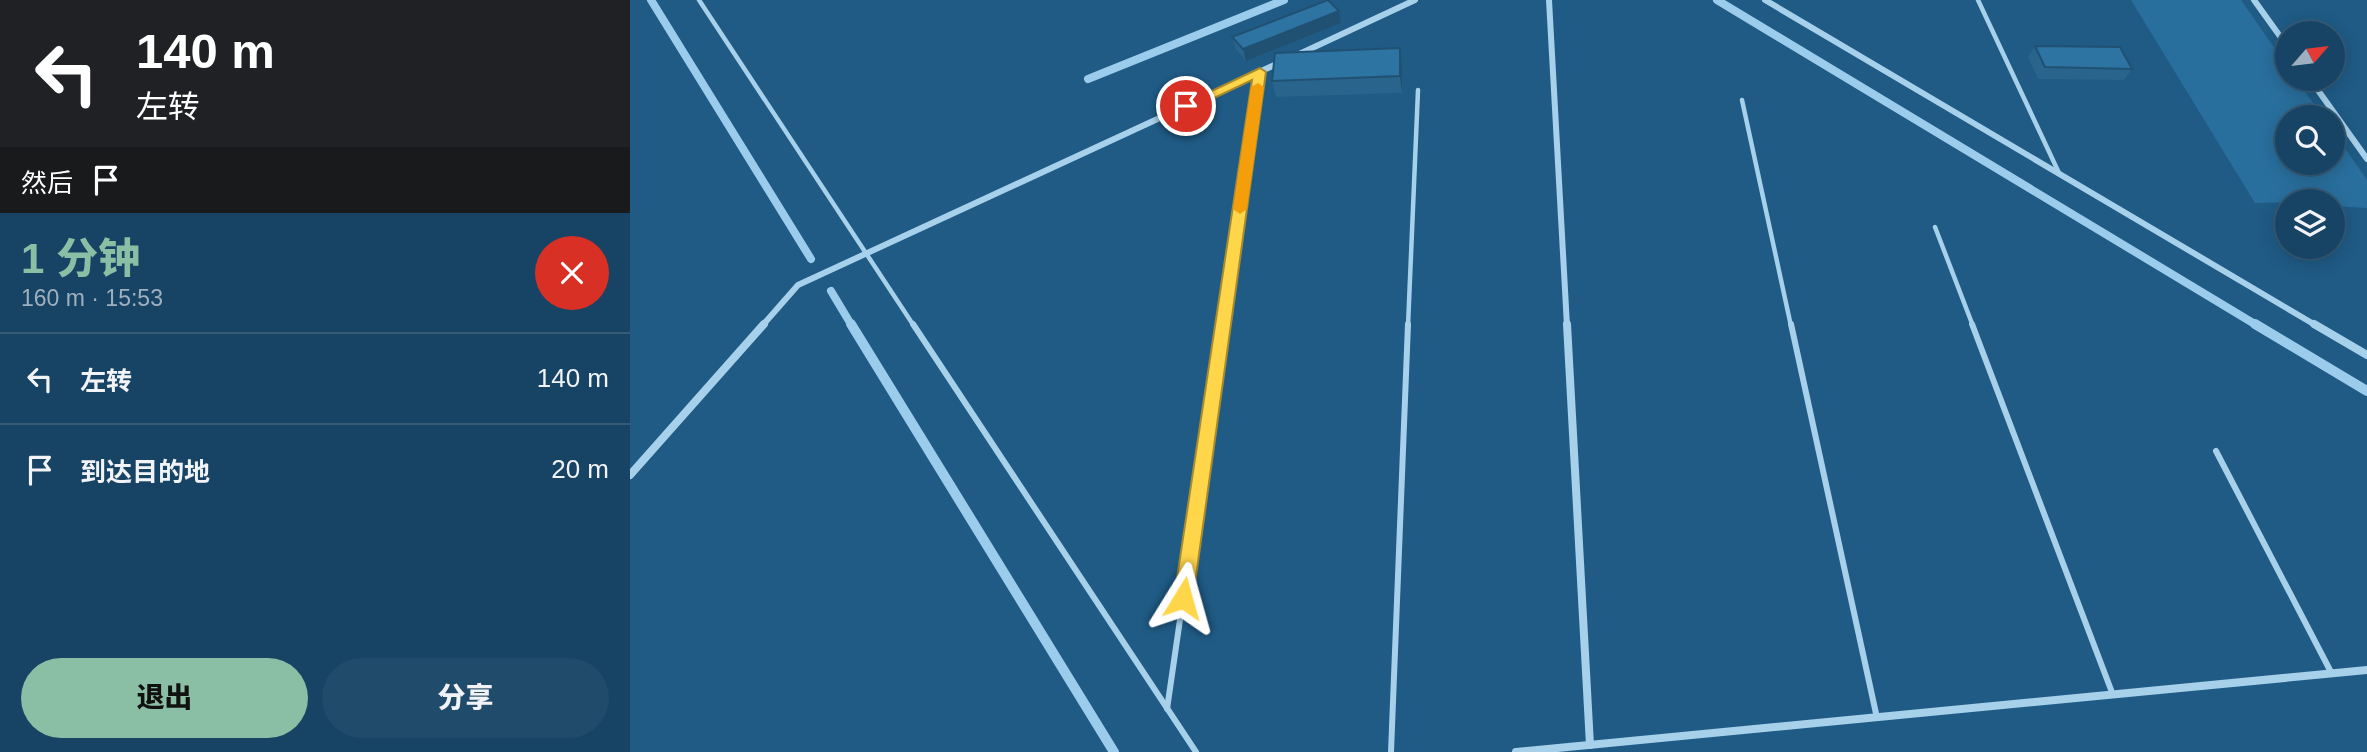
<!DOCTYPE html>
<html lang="zh">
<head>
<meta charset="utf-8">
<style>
	body { margin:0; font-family:Helvetica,"Noto Sans SC",sans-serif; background:#204b6a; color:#f1f3f6; height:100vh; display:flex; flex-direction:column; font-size:26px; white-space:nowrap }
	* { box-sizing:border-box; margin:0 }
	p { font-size:23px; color:#9eb0bf }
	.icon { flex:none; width:38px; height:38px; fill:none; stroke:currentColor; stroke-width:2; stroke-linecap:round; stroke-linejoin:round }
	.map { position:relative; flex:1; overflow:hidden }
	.side { display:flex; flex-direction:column; background:#174464; width:630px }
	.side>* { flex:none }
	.hud { background:#202124; color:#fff; overflow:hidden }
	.needle { width:46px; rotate:62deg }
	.tools { position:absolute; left:1645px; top:21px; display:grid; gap:14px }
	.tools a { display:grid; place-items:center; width:70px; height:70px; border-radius:50%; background:#174464; box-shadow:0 4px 18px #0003,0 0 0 2px #365c78; font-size:35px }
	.pin { position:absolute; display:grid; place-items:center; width:60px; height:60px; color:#fff; margin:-30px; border:4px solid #fff; border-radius:50%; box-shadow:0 2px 7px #0007 }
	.me { position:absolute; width:77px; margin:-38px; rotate:8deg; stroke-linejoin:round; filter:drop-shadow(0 0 5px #0008) }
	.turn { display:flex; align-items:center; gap:24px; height:147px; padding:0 21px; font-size:32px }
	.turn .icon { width:91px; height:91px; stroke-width:2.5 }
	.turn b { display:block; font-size:49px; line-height:60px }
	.then { display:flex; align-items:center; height:66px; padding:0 21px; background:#0003; gap:14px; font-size:26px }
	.round { display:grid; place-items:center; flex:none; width:74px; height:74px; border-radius:37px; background:#204b6a }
	.overview { display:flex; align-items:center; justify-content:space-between; height:119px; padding:0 21px }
	h1 { font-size:42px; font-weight:800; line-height:52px; color:#8abfa5 }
	.cta { display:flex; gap:14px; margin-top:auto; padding:14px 21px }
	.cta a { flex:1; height:80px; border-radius:42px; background:#8abfa5; color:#111; font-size:28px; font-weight:800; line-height:80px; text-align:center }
	.cta a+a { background:#204b6a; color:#f1f3f6 }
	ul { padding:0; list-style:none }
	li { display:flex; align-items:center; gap:21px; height:91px; padding:0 21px; border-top:2px solid #365c78 }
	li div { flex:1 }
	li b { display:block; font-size:26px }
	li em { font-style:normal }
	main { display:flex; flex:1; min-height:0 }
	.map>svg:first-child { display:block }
</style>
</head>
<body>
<main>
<section class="side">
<div class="hud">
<div class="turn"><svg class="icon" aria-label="left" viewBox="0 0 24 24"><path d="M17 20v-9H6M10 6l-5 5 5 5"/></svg><div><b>140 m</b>左转</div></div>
<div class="then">然后<svg class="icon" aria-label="arrive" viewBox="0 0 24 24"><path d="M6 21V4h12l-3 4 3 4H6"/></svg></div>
</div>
<div class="overview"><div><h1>1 分钟</h1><p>160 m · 15:53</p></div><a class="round" style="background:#d93025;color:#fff"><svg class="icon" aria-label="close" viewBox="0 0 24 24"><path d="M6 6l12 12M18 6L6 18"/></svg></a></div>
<ul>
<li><svg class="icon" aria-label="left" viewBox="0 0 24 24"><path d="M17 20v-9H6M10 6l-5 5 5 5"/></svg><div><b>左转</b></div><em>140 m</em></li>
<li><svg class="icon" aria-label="arrive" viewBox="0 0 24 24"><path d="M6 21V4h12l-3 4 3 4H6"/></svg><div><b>到达目的地</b></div><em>20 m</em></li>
</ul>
<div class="cta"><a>退出</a><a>分享</a></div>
</section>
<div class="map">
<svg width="1737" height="752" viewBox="0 0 1737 752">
	<rect width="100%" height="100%" fill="#1f5b85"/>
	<!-- green -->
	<path fill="#296f9e" d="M1501 0H1611L1657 66V79H1666L1693 117H1657V163H1703V131L1737 180V208L1703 206V201L1625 203Z"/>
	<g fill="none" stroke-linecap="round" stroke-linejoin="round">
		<!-- stream-far1 -->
		<g stroke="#9bcceb" stroke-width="8">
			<path d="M21 0 181 259"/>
			<path d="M1087 0 1628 326"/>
			<path d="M458 79 654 0"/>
			<path d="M201 291 222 326"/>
		</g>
		<!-- stream -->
		<g stroke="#9bcceb" stroke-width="10">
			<path d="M221 324 484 752"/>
			<path d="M1625 324 1737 391"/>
		</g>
		<!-- lane-far1 -->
		<g stroke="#a7d0ea" stroke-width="4.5">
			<path d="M69 0 284 326"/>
			<path d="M1348 0 1429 173"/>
			<path d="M1112 100 1161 326"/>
			<path d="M1305 227 1343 326"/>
			<path d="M593 326 630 72"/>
			<path d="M778 326 788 90"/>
		</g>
		<!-- lane -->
		<g stroke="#a7d0ea" stroke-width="6">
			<path d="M283 324 566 752"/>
			<path d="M1161 324 1247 718"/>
			<path d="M1342 324 1483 695"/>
			<path d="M1586 451 1702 674"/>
			<path d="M537 709 593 324"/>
			<path d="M761 752 778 324"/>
		</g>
		<!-- street-far1 -->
		<g stroke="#a7d0ea" stroke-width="6">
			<path d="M919 0 937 326"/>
			<path d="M1135 0 1687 326"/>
			<path d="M1624 0 1657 46"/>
			<path d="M665 56 785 0"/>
			<path d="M1680 79 1737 159"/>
			<path d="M132 326 168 285 651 62"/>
		</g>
		<!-- street -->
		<g stroke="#a7d0ea" stroke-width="8">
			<path d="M937 324 960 745"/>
			<path d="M1684 324 1737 355"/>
			<path d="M0 475 134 324"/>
			<path d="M886 752 1737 670"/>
		</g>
	</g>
	<!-- wall -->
	<g fill="#28648c">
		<path d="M711 23 616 61 606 49 602 37Z"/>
		<path d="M1405 46 1502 69 1494 80 1408 79 1398 57Z"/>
		<path d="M770 48 772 65V93L646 97 642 81Z"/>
	</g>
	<!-- shaded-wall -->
	<g fill="#205172">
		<path d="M709 11 711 23 616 61 613 49Z"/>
		<path d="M770 48 772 65V93L770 76Z"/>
	</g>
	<!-- building -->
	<g fill="#2e74a3" stroke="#205172" stroke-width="2">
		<path d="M698 0 709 11 613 49 602 37Z"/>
		<path d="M1405 46 1490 47 1502 69 1415 67Z"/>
		<path d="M770 48V76L642 81 645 53Z"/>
	</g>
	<!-- route -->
	<path fill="#ffd54a" stroke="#a68a30" stroke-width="2" d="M630 68 636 72 563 598 560 604 553 607 547 604 544 598 622 80 561 109H551L550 106Z"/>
	<!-- slow -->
	<path fill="#f59e0b" d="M628 83 634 87 617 209 610 214 603 209 621 87Z"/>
</svg>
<div class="tools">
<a><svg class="needle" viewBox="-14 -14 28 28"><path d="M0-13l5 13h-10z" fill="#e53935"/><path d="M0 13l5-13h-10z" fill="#9eb0bf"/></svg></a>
<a><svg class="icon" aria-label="search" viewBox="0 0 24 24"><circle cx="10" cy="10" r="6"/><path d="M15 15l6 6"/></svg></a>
<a><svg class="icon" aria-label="layers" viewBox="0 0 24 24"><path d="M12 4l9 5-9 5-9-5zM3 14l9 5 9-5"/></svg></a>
</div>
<div class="pin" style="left:556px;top:106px;background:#d93025"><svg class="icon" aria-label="arrive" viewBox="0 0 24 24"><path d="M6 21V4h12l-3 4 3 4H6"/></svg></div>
<svg class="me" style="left:553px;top:598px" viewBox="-20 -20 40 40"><path d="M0-17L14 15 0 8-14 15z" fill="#ffd54a" stroke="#fff" stroke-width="4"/></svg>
</div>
</main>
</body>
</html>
